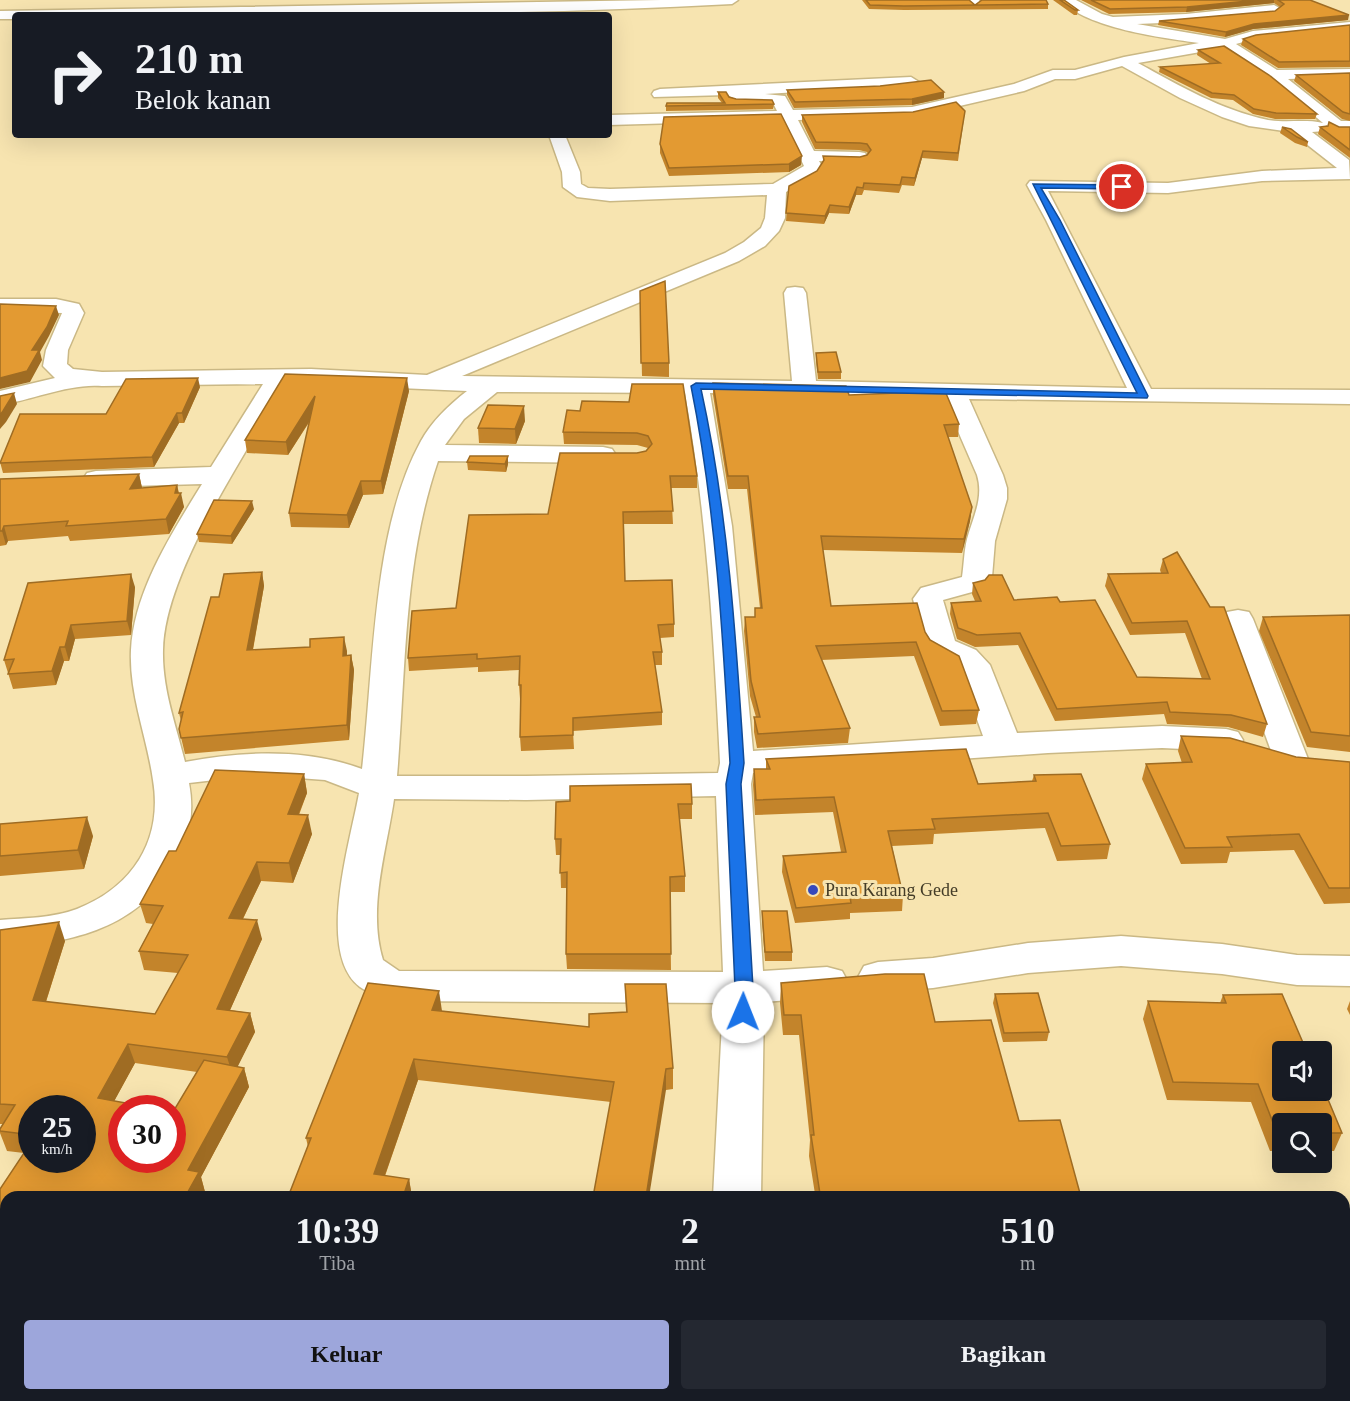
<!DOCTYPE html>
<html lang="id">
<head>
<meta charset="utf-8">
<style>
	body { margin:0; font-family:"Times New Roman",serif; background:#242831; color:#f1f3f6; height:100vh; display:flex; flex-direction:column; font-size:22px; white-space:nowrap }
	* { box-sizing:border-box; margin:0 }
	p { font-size:20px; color:#9ea1a6 }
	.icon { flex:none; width:33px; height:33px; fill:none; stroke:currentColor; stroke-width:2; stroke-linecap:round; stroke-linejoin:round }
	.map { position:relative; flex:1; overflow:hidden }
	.side { position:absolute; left:0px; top:1191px; width:1350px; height:210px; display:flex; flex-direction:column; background:#171b24; border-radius:18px 18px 0 0; box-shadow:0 6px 24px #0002 }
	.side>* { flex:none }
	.hud { position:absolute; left:12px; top:12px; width:600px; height:126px; border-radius:6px; box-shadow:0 6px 24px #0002; background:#171b24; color:#f1f3f6; overflow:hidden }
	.controls { position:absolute; left:1272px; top:1041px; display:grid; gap:12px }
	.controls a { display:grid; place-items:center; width:60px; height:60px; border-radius:6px; background:#171b24; box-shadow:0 6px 24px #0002; font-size:30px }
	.speed { position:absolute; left:18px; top:1095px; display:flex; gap:12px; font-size:30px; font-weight:700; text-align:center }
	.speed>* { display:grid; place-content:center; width:78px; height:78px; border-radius:50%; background:#171b24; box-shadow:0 6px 24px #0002; line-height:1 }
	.speed small { font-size:15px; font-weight:400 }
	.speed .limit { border:9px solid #d22; background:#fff; color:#111 }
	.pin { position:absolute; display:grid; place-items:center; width:51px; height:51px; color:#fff; margin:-26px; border:3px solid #fff; border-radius:50%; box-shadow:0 2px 6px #0007 }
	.me { position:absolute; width:66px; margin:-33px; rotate:1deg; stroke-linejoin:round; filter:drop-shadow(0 0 4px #0008) }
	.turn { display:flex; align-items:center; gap:21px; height:126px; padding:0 24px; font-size:27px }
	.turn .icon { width:78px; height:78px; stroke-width:2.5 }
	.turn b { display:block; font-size:42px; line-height:51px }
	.eta { display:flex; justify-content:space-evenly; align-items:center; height:102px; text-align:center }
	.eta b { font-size:36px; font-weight:600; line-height:42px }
	.cta { display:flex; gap:12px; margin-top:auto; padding:12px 24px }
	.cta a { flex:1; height:69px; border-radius:6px; background:#9da6db; color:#111; font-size:24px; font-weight:600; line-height:69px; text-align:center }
	.cta a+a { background:#242831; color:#f1f3f6 }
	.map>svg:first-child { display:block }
</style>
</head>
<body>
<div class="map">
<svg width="1350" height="1401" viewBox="0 0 1350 1401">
	<rect width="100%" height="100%" fill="#f7e4b0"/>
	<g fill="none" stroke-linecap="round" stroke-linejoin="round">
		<defs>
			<g id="street">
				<path d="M661 0H738L732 4C494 17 254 15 15 15V19H0V11Z"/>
				<path d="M965 0H979L981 3 975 7Z"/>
				<path d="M1061 0H1076L1102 14 1113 17 1186 14 1274 5 1281 9 1274 13 1186 22 1137 24 1225 39 1253 31 1350 22V28L1345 29 1254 39 1236 44 1277 70 1350 69V77L1288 79 1341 121H1350V131H1337L1326 125 1325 131 1312 132 1349 160 1350 179 1262 181 1168 193 1048 191 1151 389 1350 390V404L969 399 1003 475 1007 488V499L995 541 992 577 983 589 943 600 955 641 976 650 990 665 1017 733 1162 726 1226 729 1238 732 1243 740 1238 748 1226 751 1162 748 1048 753 753 773 751 784 763 971 827 967 842 971 848 982 842 993 827 997 764 1002 761 1197H713L723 1003 399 1001C386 999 371 995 360 987 315 953 351 840 359 793L325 780 258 775 189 783C195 816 189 842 171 870 133 931 67 943 0 948V920C25 918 53 918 77 909 133 887 163 840 153 780 147 737 129 695 131 650 134 591 172 533 202 484L96 487 87 485 83 479 87 473 96 471 211 467 263 384 102 386C70 383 32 400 0 405V391L55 378 43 366 46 350 62 313 0 311V299H56L79 304 84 313 68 350 67 364 73 369 102 372 311 369 427 375 725 253 744 242 761 228 765 218 767 195 610 201 577 197 563 187 562 172 549 135H565L580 172 581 184 588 188 610 189 773 184 804 166 782 120 609 125V115L777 111 773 103 736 102 730 100 727 95 654 97 652 94 654 91 660 89 911 77 919 82 916 85 765 94 785 96 793 110 912 107 1014 84 1053 70H1075L1124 57 1199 43C1162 38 1086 28 1061 0ZM1223 48 1269 78 1323 123C1306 119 1286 123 1268 120 1221 110 1180 86 1138 63ZM1122 66 1180 98 1222 117 1249 126 1291 132 1337 168 1262 171 1168 183 1030 181 1027 185 1046 220 1127 388 816 381 806 293 803 288 795 287 787 288 784 293 792 381 462 376 739 261 765 246 779 231 785 218 786 192 816 176 822 166 819 161 859 162 865 161 868 157 865 153 859 152 814 151 798 120 912 117 1024 91 1055 79H1075ZM287 383 467 391C449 405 432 421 421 441 372 530 374 668 362 769 306 748 243 751 185 762 176 725 162 689 163 650 164 573 247 451 287 383ZM497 392 685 393C707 516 714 639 720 763L718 773 526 776H397C406 670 403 563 438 461L603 463 612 461 616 455 612 449 603 447 445 445 464 419ZM710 393 944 399 977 475C984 498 973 517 967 539 964 551 964 564 962 577L921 588 913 599 925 646 930 653 959 669 983 736 753 751 732 526ZM716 796 723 972 399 971 383 960C367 909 387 849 394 799L526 800Z"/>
				<path d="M1238 610 1249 612 1253 619 1308 759 1303 767 1291 770 1279 767 1274 759 1223 619 1227 612Z"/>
				<path d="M1121 936 1222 944 1297 955 1350 956V986L1297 985 1222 974 1121 966 1028 973 933 988 878 992 864 988 858 977 864 966 878 962 933 958 1028 943Z"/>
				<path d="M705 1395H757V1401H703Z"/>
			</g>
			<g id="primary">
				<path d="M0 1346 6 1347V1395H11L0 1396Z"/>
				<path d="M114 1395H199L202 1401H116Z"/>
			</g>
		</defs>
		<!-- street casing -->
		<use href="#street" stroke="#cab885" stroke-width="3"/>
		<!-- primary casing -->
		<use href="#primary" stroke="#b282a3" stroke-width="3"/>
		<!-- street -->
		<use href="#street" fill="#fff" fill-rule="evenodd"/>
		<!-- primary -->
		<use href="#primary" fill="#f5cbf0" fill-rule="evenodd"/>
	</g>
	<!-- wall -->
	<g fill="#c3842b" fill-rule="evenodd">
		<path d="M862 0H969L975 5 1048 4V9L904 10 869 9Z"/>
		<path d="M1053 0H1064L1078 10 1077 15H1074Z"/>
		<path d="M1081 0H1310L1348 20 1253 29 1225 37 1158 25 1159 21 1275 11 1280 7 1274 3 1186 12 1109 14Z"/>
		<path d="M1350 25V67L1278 68 1241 45 1243 39Z"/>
		<path d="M1198 50 1317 114 1315 119H1275L1253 114 1233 100 1211 98 1159 72 1160 67 1211 64 1197 55Z"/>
		<path d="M1350 73V121L1342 119 1294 81 1296 75Z"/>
		<path d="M787 90 944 98 912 105 794 108 787 95Z"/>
		<path d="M718 92 736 99 774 104 773 109 666 111V106L722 103 718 98Z"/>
		<path d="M965 111 958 161 922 158 914 186 902 185 899 193 864 190 862 195H856L849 214 829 213 824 224 786 221 789 186 817 171 823 162V156L860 157 867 155 868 154 867 152 859 150 815 149 802 122V115Z"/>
		<path d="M1282 127 1308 142 1307 147 1295 143 1280 133Z"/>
		<path d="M1320 127H1350V158L1318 134Z"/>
		<path d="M660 144 801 165 789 172 669 176 660 153Z"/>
		<path d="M640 291 669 363V377L642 376Z"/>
		<path d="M816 353 841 372V379H818L816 360Z"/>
		<path d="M713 383 849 395 959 424 958 437H948L972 507 970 521 962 553 823 550 831 606 925 632 979 710 976 724 940 726 914 656 821 660 850 728 848 743 757 748 754 732V717H756L750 696 744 631 745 617H755V608H760L747 489H728L713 395Z"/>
		<path d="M200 387 184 423H179L154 467 3 473 0 462 106 414Z"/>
		<path d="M409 391 383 494 363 495 349 528 291 527 289 513 310 421 288 455 247 453 245 440Z"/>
		<path d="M629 402 697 476V488H671L673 524H624L625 581 674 624V637L660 638 662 652V665H655L662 712V725L573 731 574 749 521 751 520 737 521 699H520L519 685V670L478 672V667L409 671 408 658 548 514 637 453 646 451 648 449V448L637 445 564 444 563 432 580 411Z"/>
		<path d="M525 421 516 444 479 443 478 428Z"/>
		<path d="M508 456V464L506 472 468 470 467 462Z"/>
		<path d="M139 474 142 488 177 485 179 493 184 507 169 534 70 541 68 536 8 541 6 545 0 546V479Z"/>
		<path d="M254 509 232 544 199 542 197 534Z"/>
		<path d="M1163 559 1267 724 1263 737 1228 727 1167 724 1164 714 1055 721 1018 645 975 647 957 639 950 614 951 603 975 601 972 594 973 583 1014 600 1060 602 1137 677 1202 679 1185 633 1130 635 1105 586 1108 574 1161 573 1160 570Z"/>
		<path d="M262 572 264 586 253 650 347 651V656L351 655 354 670 349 740 185 754 179 729 181 721 179 713 219 597Z"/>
		<path d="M135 587 131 635 75 639 69 661H64L56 685 13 689 4 660Z"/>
		<path d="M1350 615V752L1307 747 1259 631 1263 617Z"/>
		<path d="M1181 736 1296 757 1350 762V903L1324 904 1294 850 1230 852 1227 863 1181 864 1142 779 1146 764 1182 763 1178 751Z"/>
		<path d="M766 759 978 784 1032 781 1034 775 1110 844 1107 859 1057 861 1045 828 934 834 933 844 892 846 903 895 902 911 850 913V919L795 923 782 872 783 856 841 852 833 812 755 815 753 785 754 769H766Z"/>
		<path d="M304 774 307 793 299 815 312 834 293 883 261 881 243 919 262 939 230 1010 250 1013 255 1032 237 1067 244 1068 249 1087 201 1177 205 1192 202 1197H6V1276L0 1275V1189L24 1153 7 1151 0 1133V1129L3 1124H0V930L65 941 46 1002 155 1014 178 973 144 970 139 951 153 924 146 923 140 904 176 851ZM135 1063 197 1072 173 1112 114 1101ZM32 1108 82 1160H32Z"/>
		<path d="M556 802 692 804V819H679L685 876V892H670L671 970 567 969 566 954 567 888H561L560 855H556L555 839Z"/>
		<path d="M0 824 93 836 84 869 0 876Z"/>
		<path d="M762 911 792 952V961H765L762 920Z"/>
		<path d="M781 983 935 1022 1019 1121 1081 1197 815 1194 809 1156 810 1140 799 1035H783L780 1003Z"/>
		<path d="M625 984 673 1068V1089L666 1090 611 1102 418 1080 385 1176 409 1179 412 1197H288L308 1147 306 1138 442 1011 589 1027 626 1012Z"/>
		<path d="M995 994 1049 1032 1047 1041 1003 1042 993 1003Z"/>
		<path d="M1223 995 1342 1133 1334 1151H1322V1124H1282V1151H1270L1251 1102 1167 1100 1143 1019 1148 1001 1220 1003Z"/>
		<path d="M1350 1001V1015L1347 1009Z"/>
		<path d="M1195 1395H1296L1297 1399V1401H1196Z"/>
	</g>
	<!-- shaded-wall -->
	<g fill="#9f6c23">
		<path d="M1258 0H1274V3L1186 12 1187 7Z"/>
		<path d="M1349 15 1348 20 1253 29 1225 37 1226 32 1254 24Z"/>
		<path d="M944 92V98L912 105V99Z"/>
		<path d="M923 151 922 158 914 186 915 178Z"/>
		<path d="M802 156 801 165 789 172V164Z"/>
		<path d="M857 187 856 195 849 214V207Z"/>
		<path d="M830 205 829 213 824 224 825 216Z"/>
		<path d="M56 306 59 315 49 336 40 352 42 360 30 382 0 389V378L32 350Z"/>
		<path d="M198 378 200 387 184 423 182 413Z"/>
		<path d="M407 378 409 391 383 494 381 481Z"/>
		<path d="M14 393 17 404 6 422 0 429V415Z"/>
		<path d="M315 396 317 409 288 455 286 442Z"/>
		<path d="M524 406 525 421 516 444 515 429Z"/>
		<path d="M177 413 179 423 154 467 152 457Z"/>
		<path d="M508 456V464L506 472 505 464Z"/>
		<path d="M139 474 142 488 130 489Z"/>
		<path d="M361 481 363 495 349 528 347 515Z"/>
		<path d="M177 485 179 496 181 493 184 507 169 534 166 519 175 493Z"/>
		<path d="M252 501 254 509 232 544 231 536Z"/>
		<path d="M972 507 970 521 962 553 964 539Z"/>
		<path d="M4 526 8 541 6 545 2 531Z"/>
		<path d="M262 572 264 586 250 665 247 650Z"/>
		<path d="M131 574 135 587 131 635 127 621Z"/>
		<path d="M71 625 75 639 69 661 65 647Z"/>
		<path d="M344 637 347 651 346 671 343 656Z"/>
		<path d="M60 647 64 661 56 685 52 671Z"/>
		<path d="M351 655 354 670 349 740 347 725Z"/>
		<path d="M304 774 307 793 291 833 288 814Z"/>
		<path d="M308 815 312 834 293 883 289 863Z"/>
		<path d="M87 817 93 836 84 869 78 850Z"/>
		<path d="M257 862 261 881 234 937 229 918Z"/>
		<path d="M257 920 262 939 222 1028 217 1009Z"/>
		<path d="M59 922 65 941 40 1020 33 1000Z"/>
		<path d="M439 991 442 1011 432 1010Z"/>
		<path d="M250 1013 255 1032 233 1076 227 1057Z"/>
		<path d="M128 1044 135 1063 105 1118 98 1098Z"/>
		<path d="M414 1059 418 1080 378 1195 374 1174Z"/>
		<path d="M244 1068 249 1087 201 1177 205 1192 202 1197H185L188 1170Z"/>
		<path d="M666 1069V1090L649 1197H646Z"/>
		<path d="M409 1179 412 1197H403Z"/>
	</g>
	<!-- building -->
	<g fill="#e39a32" stroke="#9f6c23" stroke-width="1.5">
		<path d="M866 0H969L975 5 982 0H1046L1048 4 904 6 870 5Z"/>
		<path d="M1060 0H1064L1078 10H1075Z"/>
		<path d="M1091 0H1258L1187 7 1110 9Z"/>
		<path d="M1278 0H1310L1349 15 1254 24 1226 32 1159 21 1275 11 1284 4Z"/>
		<path d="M1350 25V61L1279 62 1243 39 1256 35Z"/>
		<path d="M1224 46 1269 75 1317 114 1276 113 1254 109 1234 95 1212 93 1160 67 1220 63 1198 50Z"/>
		<path d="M1350 73V114L1343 112 1296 75Z"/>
		<path d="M931 80 944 92 912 99 795 102 787 90 880 86Z"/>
		<path d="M718 92H726L729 97 736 99 772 100 774 104 666 106 667 103H725Z"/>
		<path d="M956 102 965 111 958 153 923 151 915 178 902 177 900 185 864 183 863 188 857 187 849 207 830 205 825 216 786 213 789 186 817 171 824 160 823 156 860 157 867 155 871 150 867 144 860 143 816 142 802 115 913 112Z"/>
		<path d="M781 114 802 156 789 164 669 168 660 144 664 117Z"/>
		<path d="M1329 122 1339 127H1350V150L1320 127 1328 126Z"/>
		<path d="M1282 127 1291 129 1308 142 1297 137Z"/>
		<path d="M665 281 669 363H641L640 291Z"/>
		<path d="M0 304 56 306 47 327 32 350H39L27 371 0 378Z"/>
		<path d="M836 352 841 372H818L816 353Z"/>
		<path d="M285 374 407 378 381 481H361L347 515 289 513 315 396 286 442 245 440Z"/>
		<path d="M198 378 182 413H177L152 457 0 463 20 414H106L126 379Z"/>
		<path d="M713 383 846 386 849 395 945 391 959 424 944 425 972 507 964 539 821 536 831 606 917 603 925 632 930 640 959 656 979 710 942 711 916 642 816 646 850 728 758 734 754 717H760L751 681 745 617H755V608H762L748 476H728Z"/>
		<path d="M632 384H683L697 476H670L673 511 623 512 625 581 672 580 674 624 658 625 662 652H653L662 712 573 718V735L520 737 521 685H519L520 656 477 659V654L408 658 412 611 456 608 469 515 548 514 560 453H637L646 451 652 444 648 436 637 433 563 432 567 410 580 411 582 401 629 402Z"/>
		<path d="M14 393 3 411 0 415V396Z"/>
		<path d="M488 405 524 406 515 429 478 428Z"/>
		<path d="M470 456H508L505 464 467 462Z"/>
		<path d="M139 474 130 489 177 485 175 493H181L166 519 66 526 68 521 4 526 2 531H0V479Z"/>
		<path d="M214 500 252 501 231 536 197 534Z"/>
		<path d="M1177 552 1210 607H1224L1267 724 1231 715 1170 712 1167 702 1057 709 1020 633 977 635 958 628 951 603 981 601 973 583 985 580 989 575H1002L1014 600 1057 597 1060 602 1095 600 1137 677 1210 679 1187 621 1132 623 1108 574 1168 573 1163 559Z"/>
		<path d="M262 572 247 650 310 647V639L344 637 343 656 351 655 347 725 181 738 179 729 183 712 179 713 211 597H219L224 574Z"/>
		<path d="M131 574 127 621 71 625 65 647H60L52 671 8 674 14 659 4 660 28 583Z"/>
		<path d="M1350 615V736L1311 732 1263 617Z"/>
		<path d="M1181 736 1230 738 1296 757 1350 762V888H1329L1299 834 1227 837 1232 847 1185 848 1146 764 1192 762Z"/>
		<path d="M966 749 978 784 1036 781 1034 775 1081 774 1110 844 1061 846 1048 813 932 819 935 829 888 831 903 895 850 897 851 903 796 908 783 856 846 852 834 797 756 800 754 769H770L766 759Z"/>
		<path d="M215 770 304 774 288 814 308 815 289 863 257 862 229 918 257 920 217 1009 250 1013 227 1057 128 1044 98 1098 153 1108H122V1160H172V1112H173L204 1060 244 1068 188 1170 199 1172 185 1197H6V1259L0 1257V1189L32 1141V1160H82V1108H32V1135L0 1131V1129L15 1105 0 1104V930L59 922 33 1000 155 1014 188 955 139 951 163 906 140 904 169 851H176Z"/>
		<path d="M691 784 692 804H678L685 876 670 877 671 954H566L567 872 560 873 561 839H555L556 802 570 801V786Z"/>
		<path d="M87 817 78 850 0 856V824Z"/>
		<path d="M762 911H787L792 952H765Z"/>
		<path d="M885 974H924L935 1022 991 1020 1019 1121 1060 1120 1081 1197H777V1194H820L811 1135H814L801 1015H784L781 983Z"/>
		<path d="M368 983 439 991 432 1010 589 1027V1014L627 1012 625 984H666L673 1068 666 1069 646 1197H593L614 1082 414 1059 374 1174 409 1179 403 1197H288L311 1138H306Z"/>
		<path d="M1038 993 1049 1032 1004 1033 995 994Z"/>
		<path d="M1282 994 1307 1052H1282V1090H1322V1085L1342 1133H1322V1124H1282V1133H1277L1258 1084 1173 1082 1148 1001 1226 1003 1223 995Z"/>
		<path d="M1215 1395H1296L1297 1399H1263V1401H1216Z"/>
	</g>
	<!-- route -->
	<path fill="#1a73e8" stroke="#114b97" stroke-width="1.5" d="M1033 184 1122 185 1126 187 1122 189 1041 188 1060 220 1148 396 1147 398 701 389C728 512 736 637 744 763L741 784 753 988 752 1012 749 1016 743 1018 737 1016 734 1012 735 988 726 784 730 763C723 636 716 510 691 386L696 383 1137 393Z"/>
	<!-- markers -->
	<circle fill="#3648bb" stroke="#f7e4b0" stroke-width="2" cx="813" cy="890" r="6"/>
	<g text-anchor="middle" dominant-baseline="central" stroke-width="6" stroke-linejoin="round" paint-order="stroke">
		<!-- poi labels -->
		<g font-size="18" fill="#443c27" stroke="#f7e4b0" text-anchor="start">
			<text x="825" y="890">Pura Karang Gede</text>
		</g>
	</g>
</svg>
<div class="controls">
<a><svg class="icon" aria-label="sound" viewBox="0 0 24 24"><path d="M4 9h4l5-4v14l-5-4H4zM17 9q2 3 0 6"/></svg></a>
<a><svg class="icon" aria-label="search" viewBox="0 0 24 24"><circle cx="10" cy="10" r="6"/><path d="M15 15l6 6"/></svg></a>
</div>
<div class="speed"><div>25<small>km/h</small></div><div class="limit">30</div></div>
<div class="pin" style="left:1122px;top:187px;background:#d93025"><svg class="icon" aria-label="arrive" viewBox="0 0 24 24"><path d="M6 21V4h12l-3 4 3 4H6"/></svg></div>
<svg class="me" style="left:743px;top:1012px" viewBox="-20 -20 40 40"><circle r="19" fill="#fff"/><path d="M0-13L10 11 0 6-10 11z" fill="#1a73e8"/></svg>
<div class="hud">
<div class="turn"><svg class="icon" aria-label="right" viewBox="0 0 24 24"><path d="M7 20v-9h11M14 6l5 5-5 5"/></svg><div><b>210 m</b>Belok kanan</div></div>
</div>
<section class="side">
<div class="eta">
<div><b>10:39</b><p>Tiba</p></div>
<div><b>2</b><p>mnt</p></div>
<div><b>510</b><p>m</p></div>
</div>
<div class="cta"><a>Keluar</a><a>Bagikan</a></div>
</section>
</div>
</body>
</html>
